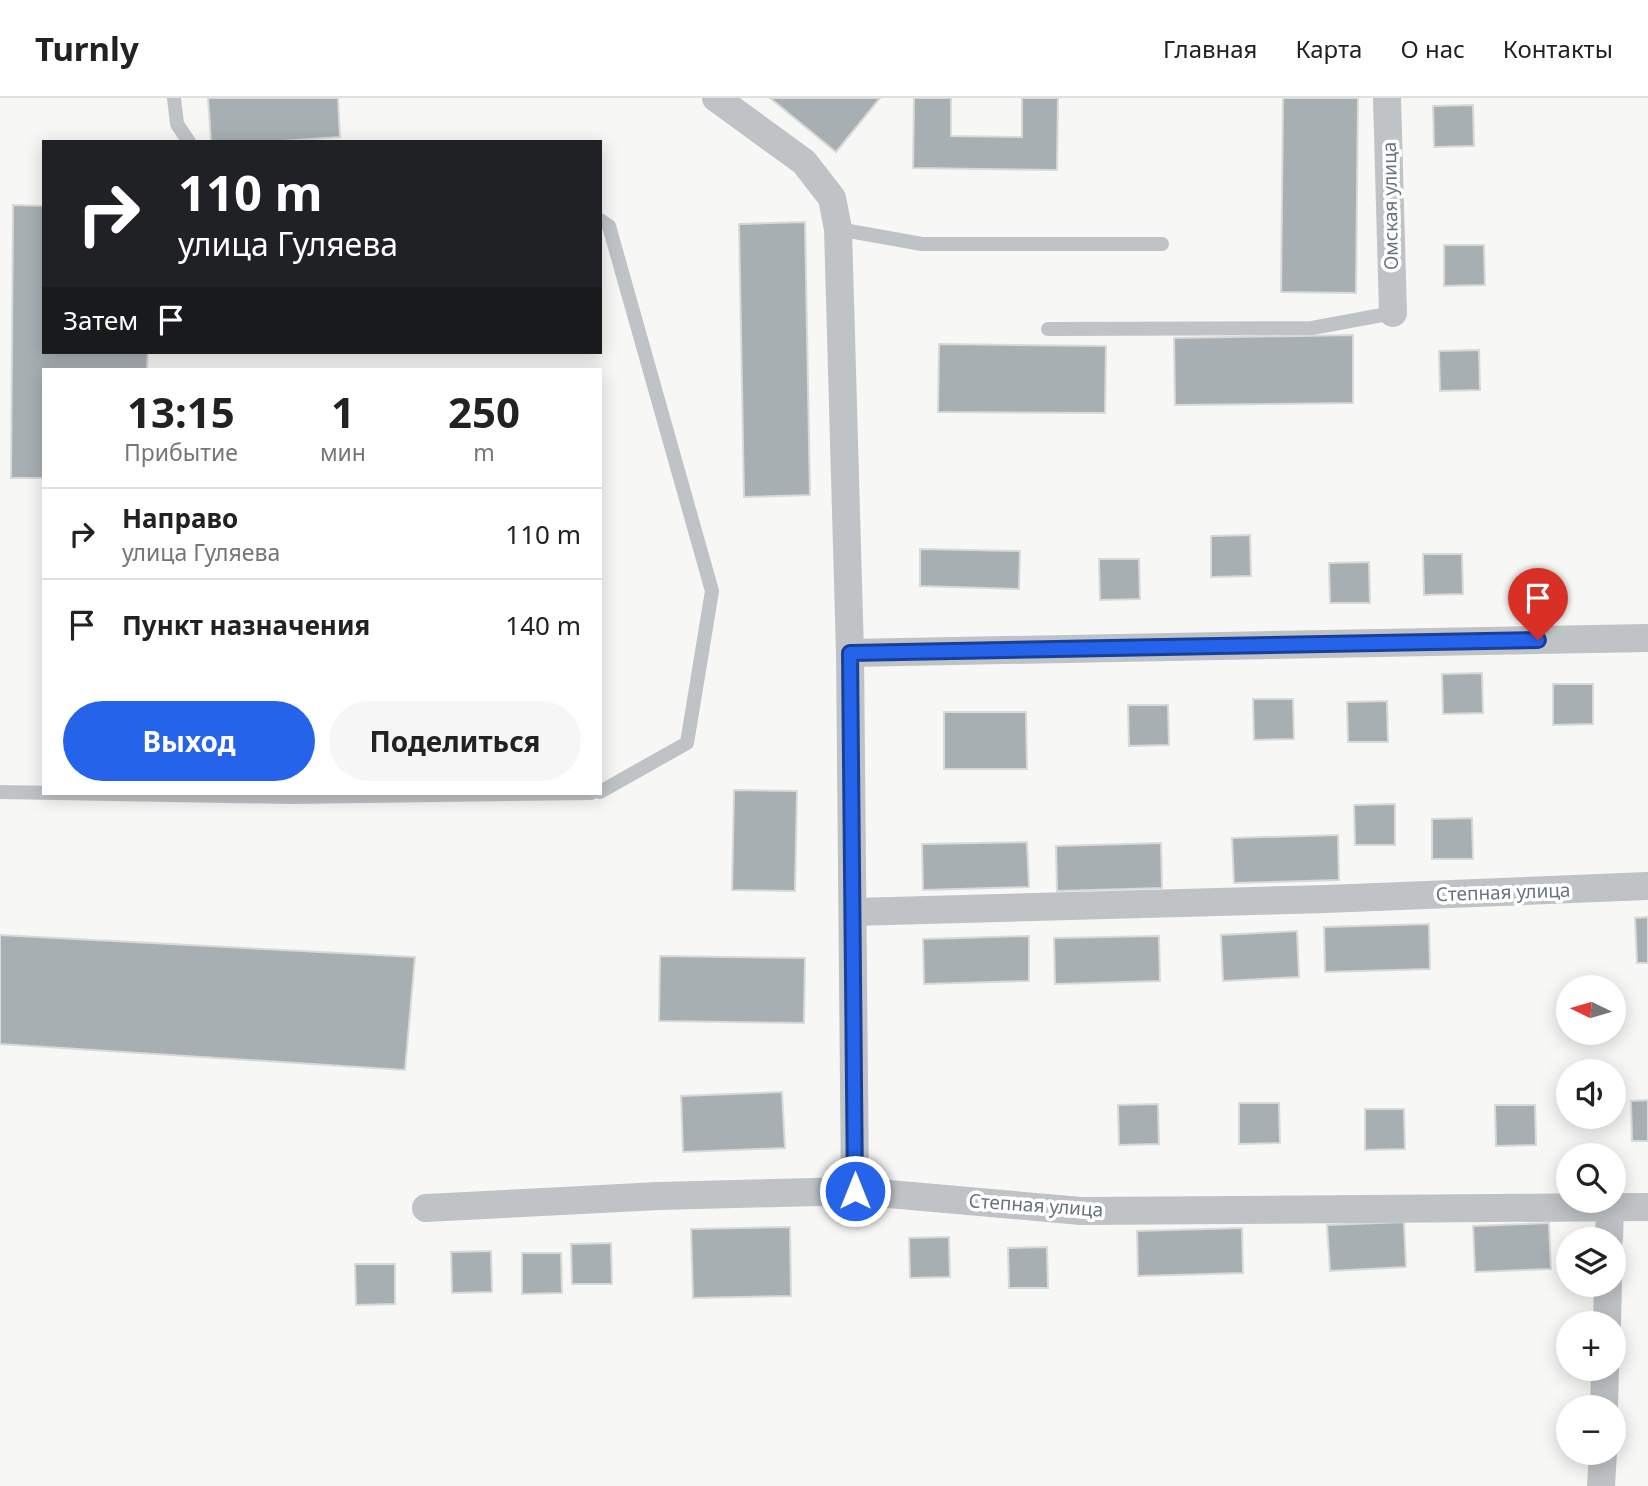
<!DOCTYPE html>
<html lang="ru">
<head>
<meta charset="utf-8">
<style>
	body { margin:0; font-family:"Noto Sans",sans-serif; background:#f6f6f6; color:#222; height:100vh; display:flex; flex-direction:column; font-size:26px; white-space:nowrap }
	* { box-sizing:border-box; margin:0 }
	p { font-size:23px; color:#767676 }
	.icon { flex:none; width:38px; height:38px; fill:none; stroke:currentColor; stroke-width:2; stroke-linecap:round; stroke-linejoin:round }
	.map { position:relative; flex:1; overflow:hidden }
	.side { position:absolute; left:42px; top:270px; width:560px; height:427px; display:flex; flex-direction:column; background:#fff; border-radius:0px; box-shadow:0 4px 18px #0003 }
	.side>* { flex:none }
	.top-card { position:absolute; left:42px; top:42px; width:560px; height:214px; border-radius:0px; box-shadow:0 4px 18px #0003; background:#202124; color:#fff; overflow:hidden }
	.needle { width:46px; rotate:275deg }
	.tools { position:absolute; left:1556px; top:877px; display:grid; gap:14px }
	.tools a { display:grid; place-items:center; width:70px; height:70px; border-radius:50%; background:#fff; box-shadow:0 4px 18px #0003; font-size:35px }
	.pin { position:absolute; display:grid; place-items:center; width:60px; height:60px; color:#fff; margin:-72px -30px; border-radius:50% 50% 50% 0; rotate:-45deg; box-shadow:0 0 7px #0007 }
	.pin .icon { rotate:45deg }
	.me { position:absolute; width:77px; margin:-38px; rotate:0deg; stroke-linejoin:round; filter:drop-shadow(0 0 5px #0008) }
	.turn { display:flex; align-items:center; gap:24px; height:147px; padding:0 21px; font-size:32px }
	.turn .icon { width:91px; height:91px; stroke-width:2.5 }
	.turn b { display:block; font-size:49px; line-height:60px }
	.then { display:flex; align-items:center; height:66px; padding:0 21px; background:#0003; gap:14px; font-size:26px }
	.eta { display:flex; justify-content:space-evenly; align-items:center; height:119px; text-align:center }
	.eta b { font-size:42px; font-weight:700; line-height:49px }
	.button { display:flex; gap:14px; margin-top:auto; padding:14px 21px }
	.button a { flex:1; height:80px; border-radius:42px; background:#2563eb; color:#fff; font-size:28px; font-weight:700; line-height:80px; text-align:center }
	.button a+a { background:#f6f6f6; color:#222 }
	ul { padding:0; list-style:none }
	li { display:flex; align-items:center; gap:21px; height:91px; padding:0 21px; border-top:2px solid #e0e0e0 }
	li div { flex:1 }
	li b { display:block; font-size:26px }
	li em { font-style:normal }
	header { display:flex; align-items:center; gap:42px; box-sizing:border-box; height:98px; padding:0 35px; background:#fff; border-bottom:2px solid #e0e0e0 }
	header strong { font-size:33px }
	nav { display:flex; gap:38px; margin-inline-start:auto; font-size:24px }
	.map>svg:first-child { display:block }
</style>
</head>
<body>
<header>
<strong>Turnly</strong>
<nav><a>Главная</a><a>Карта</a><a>О нас</a><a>Контакты</a></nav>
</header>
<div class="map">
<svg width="1648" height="1388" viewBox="0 0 1648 1388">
	<rect width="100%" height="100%" fill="#f7f7f5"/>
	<!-- building -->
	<g fill="#a7afb3" stroke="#d9d9d7" stroke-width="2">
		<path d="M208 0H338L340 39 268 44H211Z"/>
		<path d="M770 0H880L836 54Z"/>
		<path d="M914 0H951V38L1022 39V0H1058L1057 72 913 70Z"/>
		<path d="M1283 0H1358L1356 195 1281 194Z"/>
		<path d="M1473 7 1474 48 1434 49 1433 8Z"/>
		<path d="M13 107 44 108V254H148L147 271H44V380H11Z"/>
		<path d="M805 124 810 397 744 399 739 126Z"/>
		<path d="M1444 147H1484L1485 187 1444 188Z"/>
		<path d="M1353 237V305L1175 307 1174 240Z"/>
		<path d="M939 246 1106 248 1105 315 938 314Z"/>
		<path d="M1479 252 1480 292 1440 293 1439 253Z"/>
		<path d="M1250 437 1251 478 1211 479V438Z"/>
		<path d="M920 451 1020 453 1019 491 920 488Z"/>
		<path d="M1423 456H1462L1463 496 1424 497Z"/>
		<path d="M1099 461H1139L1140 501 1100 502Z"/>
		<path d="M1369 464 1370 505H1330L1329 465Z"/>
		<path d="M1482 575 1483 615 1443 616 1442 576Z"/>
		<path d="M1553 586H1593V626L1553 627Z"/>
		<path d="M1253 601H1293L1294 641 1254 642Z"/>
		<path d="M1387 603 1388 644H1348L1347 604Z"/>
		<path d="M1128 607H1168L1169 647 1129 648Z"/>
		<path d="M944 614H1026L1027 671H944Z"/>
		<path d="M734 692 797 693 795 793 732 792Z"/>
		<path d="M1395 706V747H1355L1354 707Z"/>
		<path d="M1472 720 1473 761H1432V721Z"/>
		<path d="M1338 737 1339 782 1234 785 1232 740Z"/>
		<path d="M1027 744 1029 789 923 792 922 746Z"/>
		<path d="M1161 745 1162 790 1057 793 1056 748Z"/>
		<path d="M1648 819V865H1637L1635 820Z"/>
		<path d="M1429 826 1430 871 1325 874 1324 829Z"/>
		<path d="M1297 833 1299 879 1223 883 1221 837Z"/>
		<path d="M0 837 415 859 405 972 0 946Z"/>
		<path d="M1029 838V883L924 886 923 841Z"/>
		<path d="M1159 838 1160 883 1055 886 1054 840Z"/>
		<path d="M660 858 805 860 804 925 659 923Z"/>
		<path d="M782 994 785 1050 683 1054 681 998Z"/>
		<path d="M1648 1002V1043H1632L1631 1003Z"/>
		<path d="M1239 1005H1279L1280 1045 1239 1046Z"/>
		<path d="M1158 1006 1159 1046 1119 1047 1118 1007Z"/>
		<path d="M1495 1007H1535L1536 1047 1496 1048Z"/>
		<path d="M1365 1011H1404L1405 1051 1365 1052Z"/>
		<path d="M1404 1124 1406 1169 1330 1173 1327 1127Z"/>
		<path d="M1549 1125 1551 1171 1475 1174 1473 1128Z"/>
		<path d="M790 1129 791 1198 693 1200 691 1131Z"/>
		<path d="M1242 1130 1243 1175 1138 1178 1137 1133Z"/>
		<path d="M949 1139 950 1179 910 1180 909 1140Z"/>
		<path d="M611 1145 612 1186H572L571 1146Z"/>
		<path d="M1047 1149 1048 1190H1009L1008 1150Z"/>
		<path d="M491 1153 492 1194 452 1195 451 1154Z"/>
		<path d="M522 1155H561L562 1195 522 1196Z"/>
		<path d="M355 1166H395V1206L356 1207Z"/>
	</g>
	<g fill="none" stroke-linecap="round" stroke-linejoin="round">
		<!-- lane -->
		<g stroke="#bfc3c6" stroke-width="14">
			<path d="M174 0 177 26 189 44"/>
			<path d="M600 122 609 128 712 493 687 645 600 694"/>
			<path d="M838 131 922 146H1162"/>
			<path d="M1048 231 1312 230 1393 215"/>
			<path d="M0 694 291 699 591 695"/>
		</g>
		<!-- street -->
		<g stroke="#bfc3c6" stroke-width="28">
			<path d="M716 0 804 64 832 100 838 131 850 555 855 1093"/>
			<path d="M1387 0 1393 215"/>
			<path d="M850 555 1648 540"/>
			<path d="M854 814 1326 801 1648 788"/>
			<path d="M426 1110 659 1098 855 1093 1081 1113 1648 1109"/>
			<path d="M1609 1141 1610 1111"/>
			<path d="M1607 1225 1608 1186"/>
			<path d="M1604 1309 1605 1270"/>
			<path d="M1601 1388 1603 1354"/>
		</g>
	</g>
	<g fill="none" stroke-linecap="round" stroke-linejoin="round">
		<defs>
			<path id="route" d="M855 1093 850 555 1538 542"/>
		</defs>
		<!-- route casing -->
		<use href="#route" stroke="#184099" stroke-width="18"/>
		<!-- route -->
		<use href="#route" stroke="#2563eb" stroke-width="12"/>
	</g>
	<g text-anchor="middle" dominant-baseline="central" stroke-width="7" stroke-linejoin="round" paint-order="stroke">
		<!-- street labels -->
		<g font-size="19" fill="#66757c" stroke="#fff">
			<text transform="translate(1390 108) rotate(-91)">Омская улица</text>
			<text transform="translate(1503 794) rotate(-2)">Степная улица</text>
			<text transform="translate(1036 1107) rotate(4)">Степная улица</text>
		</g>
	</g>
</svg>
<div class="tools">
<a><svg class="needle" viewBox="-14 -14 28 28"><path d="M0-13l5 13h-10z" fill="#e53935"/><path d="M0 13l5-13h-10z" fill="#767676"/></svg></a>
<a><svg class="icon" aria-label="sound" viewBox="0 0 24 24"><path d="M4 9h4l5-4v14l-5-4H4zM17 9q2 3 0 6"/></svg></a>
<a><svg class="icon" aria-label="search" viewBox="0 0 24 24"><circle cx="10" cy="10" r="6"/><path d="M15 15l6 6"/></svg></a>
<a><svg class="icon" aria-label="layers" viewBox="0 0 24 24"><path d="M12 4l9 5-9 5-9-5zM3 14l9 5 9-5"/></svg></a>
<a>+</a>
<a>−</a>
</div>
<div class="pin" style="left:1538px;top:542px;background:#d93025"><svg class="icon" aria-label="arrive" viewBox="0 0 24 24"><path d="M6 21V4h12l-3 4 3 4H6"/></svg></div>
<svg class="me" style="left:855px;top:1093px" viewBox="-20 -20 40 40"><circle r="17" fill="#2563eb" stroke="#fff" stroke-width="3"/><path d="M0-11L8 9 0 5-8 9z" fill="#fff"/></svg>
<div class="top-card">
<div class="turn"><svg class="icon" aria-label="right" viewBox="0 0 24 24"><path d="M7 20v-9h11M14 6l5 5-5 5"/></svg><div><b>110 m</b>улица Гуляева</div></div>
<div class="then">Затем<svg class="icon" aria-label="arrive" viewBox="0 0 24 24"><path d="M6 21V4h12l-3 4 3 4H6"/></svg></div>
</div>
<section class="side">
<div class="eta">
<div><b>13:15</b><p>Прибытие</p></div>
<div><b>1</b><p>мин</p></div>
<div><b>250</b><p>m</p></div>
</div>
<ul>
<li><svg class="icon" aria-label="right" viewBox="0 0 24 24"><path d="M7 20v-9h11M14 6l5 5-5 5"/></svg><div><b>Направо</b><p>улица Гуляева</p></div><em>110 m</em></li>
<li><svg class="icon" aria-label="arrive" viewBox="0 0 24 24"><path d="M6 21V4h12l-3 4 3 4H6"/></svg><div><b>Пункт назначения</b></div><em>140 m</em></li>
</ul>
<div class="button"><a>Выход</a><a>Поделиться</a></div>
</section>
</div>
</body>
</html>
